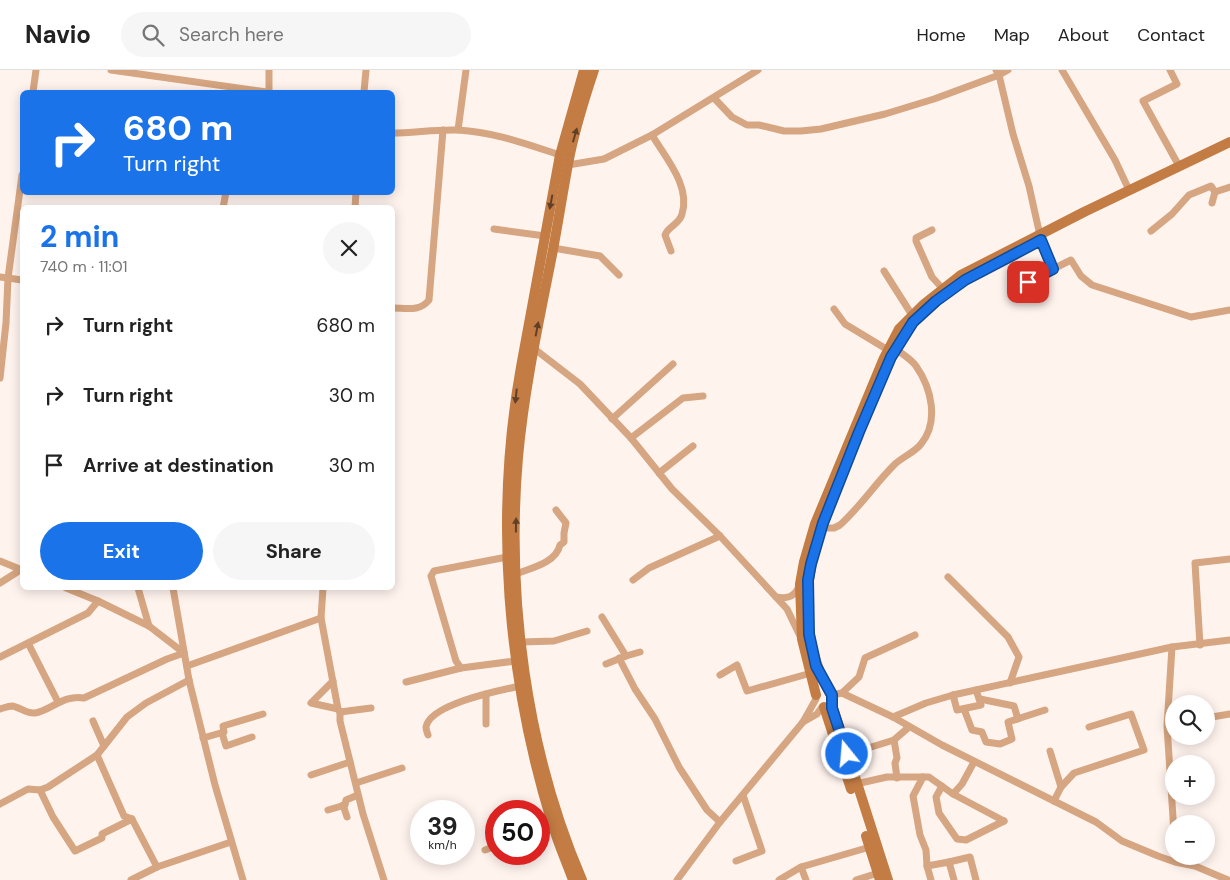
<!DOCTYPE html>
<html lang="en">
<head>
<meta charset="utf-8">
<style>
	body { margin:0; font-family:"DM Sans",sans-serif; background:#f6f6f6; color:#222; height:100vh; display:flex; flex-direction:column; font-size:19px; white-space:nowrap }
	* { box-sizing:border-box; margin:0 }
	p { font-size:16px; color:#767676 }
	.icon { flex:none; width:28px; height:28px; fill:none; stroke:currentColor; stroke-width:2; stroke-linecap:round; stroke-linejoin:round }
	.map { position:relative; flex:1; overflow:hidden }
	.sheet { position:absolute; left:20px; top:135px; width:375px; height:385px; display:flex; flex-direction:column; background:#fff; border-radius:8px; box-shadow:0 2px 12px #0003 }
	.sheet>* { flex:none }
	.guide { position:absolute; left:20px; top:20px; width:375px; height:105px; border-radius:8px; box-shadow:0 2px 12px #0003; background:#1a73e8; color:#fff; overflow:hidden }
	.tools { position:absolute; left:1165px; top:625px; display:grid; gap:10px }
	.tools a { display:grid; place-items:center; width:50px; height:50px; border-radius:50%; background:#fff; box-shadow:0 2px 12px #0003; font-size:25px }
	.speed { position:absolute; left:410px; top:730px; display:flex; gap:10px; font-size:25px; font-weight:700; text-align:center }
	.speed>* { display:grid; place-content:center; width:65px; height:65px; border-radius:50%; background:#fff; box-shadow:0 2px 12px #0003; line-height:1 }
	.speed small { font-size:12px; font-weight:400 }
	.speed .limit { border:8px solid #d22; background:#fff; color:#111 }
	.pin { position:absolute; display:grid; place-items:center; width:42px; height:42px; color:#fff; margin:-21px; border-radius:10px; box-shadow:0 2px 8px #0006 }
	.me { position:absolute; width:55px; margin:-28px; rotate:343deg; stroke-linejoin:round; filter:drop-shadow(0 0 4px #0008) }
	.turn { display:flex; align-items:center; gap:18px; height:105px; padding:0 20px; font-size:22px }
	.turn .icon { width:65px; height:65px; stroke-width:2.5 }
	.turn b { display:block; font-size:35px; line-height:42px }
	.round { display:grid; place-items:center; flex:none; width:52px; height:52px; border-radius:26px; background:#f6f6f6 }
	.headline { display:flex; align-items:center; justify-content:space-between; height:85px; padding:0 20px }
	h1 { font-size:30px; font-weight:700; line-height:38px; color:#1a73e8 }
	.action { display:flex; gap:10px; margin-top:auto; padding:10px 20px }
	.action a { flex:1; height:58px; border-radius:30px; background:#1a73e8; color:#fff; font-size:20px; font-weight:700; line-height:58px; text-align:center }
	.action a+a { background:#f6f6f6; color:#222 }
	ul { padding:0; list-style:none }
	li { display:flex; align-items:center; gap:15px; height:70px; padding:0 20px }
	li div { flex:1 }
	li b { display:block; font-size:19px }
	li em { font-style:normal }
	header { display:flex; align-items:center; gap:30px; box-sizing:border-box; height:70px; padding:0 25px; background:#fff; border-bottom:1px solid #e0e0e0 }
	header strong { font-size:24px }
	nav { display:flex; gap:28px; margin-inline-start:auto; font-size:18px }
	.search { width:350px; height:45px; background:#f6f6f6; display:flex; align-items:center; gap:12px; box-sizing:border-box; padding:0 18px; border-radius:28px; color:#767676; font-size:19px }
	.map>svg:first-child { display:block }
</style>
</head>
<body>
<header>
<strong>Navio</strong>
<div class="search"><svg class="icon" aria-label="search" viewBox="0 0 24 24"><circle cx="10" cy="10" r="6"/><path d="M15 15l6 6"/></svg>Search here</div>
<nav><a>Home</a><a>Map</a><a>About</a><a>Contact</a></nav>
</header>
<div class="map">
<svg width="1230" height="810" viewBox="0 0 1230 810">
	<rect width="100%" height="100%" fill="#fff3ee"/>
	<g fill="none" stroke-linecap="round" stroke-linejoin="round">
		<!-- street -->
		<g stroke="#d6a581" stroke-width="7">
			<path d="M111 0 267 22"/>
			<path d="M996 0 999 5 1013 64 1029 116 1041 170 1053 199 1015 218"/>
			<path d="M1062 0 1115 90 1129 120"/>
			<path d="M1170 0 1177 14 1143 31 1179 96"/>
			<path d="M33 22 36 0"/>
			<path d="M269 22V0"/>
			<path d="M364 22 366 0"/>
			<path d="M714 28 732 47 747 55H759L784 61H801L821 59 885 44 934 29 999 5 1008 0"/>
			<path d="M458 60 466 0"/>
			<path d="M392 63C414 63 436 59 458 60 494 62 526 74 560 85"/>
			<path d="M652 65C665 87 691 116 682 144 680 154 668 156 665 165L671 181"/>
			<path d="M568 95 604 89 652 65 758 0"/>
			<path d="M1212 133 1215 122 1230 117"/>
			<path d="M223 138 226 122"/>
			<path d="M355 138 356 122"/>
			<path d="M494 159 545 166"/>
			<path d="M932 160 916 168V171L932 207 942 218"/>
			<path d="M1151 161 1172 144 1189 125 1211 116 1215 122"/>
			<path d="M553 178 600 186 619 205"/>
			<path d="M1053 199 1071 190 1081 206 1092 215 1191 247 1230 240"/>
			<path d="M884 201 912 245"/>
			<path d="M0 207 22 210"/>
			<path d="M392 238C406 238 420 242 429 230L443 60"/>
			<path d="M834 239 845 254 888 280"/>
			<path d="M532 277 580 314 631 368 672 419 720 466 787 539 800 566"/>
			<path d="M0 308 6 253 8 208 22 105"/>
			<path d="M612 349 673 294"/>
			<path d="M631 368 683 328 703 326"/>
			<path d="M659 403 693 376"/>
			<path d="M821 458H834L840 455C860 437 875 414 894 395 902 387 914 383 921 374 939 352 932 319 916 296 911 289 902 284 896 279"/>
			<path d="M0 491 22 500"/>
			<path d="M516 504C531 498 556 493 560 475L564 472V463L566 453 556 440"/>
			<path d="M948 507 1008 567 1019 587 1010 613"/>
			<path d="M633 510 649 498 720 466"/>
			<path d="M0 513 22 499"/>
			<path d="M66 518 98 531 149 556 184 583"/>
			<path d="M138 518 149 556"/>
			<path d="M173 518 189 610 215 715 243 810"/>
			<path d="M323 518 321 548 338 639 340 642V651L363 744 384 810"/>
			<path d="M776 527C787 529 795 527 799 516"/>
			<path d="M602 547 626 586"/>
			<path d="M522 572 554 571 587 561"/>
			<path d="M28 573 58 632"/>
			<path d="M1200 575 1195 493 1230 489"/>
			<path d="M1172 577 1167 656 1174 763"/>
			<path d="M0 587 88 543 98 531"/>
			<path d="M619 588 635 619 655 649 679 697 707 740 720 752"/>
			<path d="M606 594 626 586 640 582"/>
			<path d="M187 596 321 548"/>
			<path d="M461 598 456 591 431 506 434 501 507 487"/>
			<path d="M720 605 737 595 747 621 811 603"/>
			<path d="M333 611 311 633 338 639"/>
			<path d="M406 612 461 598 515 591"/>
			<path d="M842 623 859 607 865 588 915 565"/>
			<path d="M486 624V654"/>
			<path d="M832 625 842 623 893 647 942 675 1096 752 1122 771 1158 786 1175 792 1195 796 1228 810"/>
			<path d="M953 625 957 640 981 635 976 620"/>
			<path d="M980 629 1014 636 1018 649"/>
			<path d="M0 639C4 638 8 636 12 636 20 637 26 644 35 643 50 641 64 624 84 628L167 589 184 583"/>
			<path d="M964 639 972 660 982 662 986 672 1000 674 1012 669 1008 652 1045 640"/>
			<path d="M340 642 371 638"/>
			<path d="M893 647 926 633 953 625 1172 577 1230 570"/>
			<path d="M1206 648 1230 644"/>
			<path d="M93 651 104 676"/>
			<path d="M803 652 817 644 822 637"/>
			<path d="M222 663 226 676 252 667"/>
			<path d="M428 665C427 662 426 660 426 657 430 634 501 620 520 616"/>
			<path d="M203 668 224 662 223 656 263 644"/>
			<path d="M868 678 894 670"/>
			<path d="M1050 681 1061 717"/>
			<path d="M97 685 124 746 132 749 157 797 231 772"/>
			<path d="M311 705 350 692"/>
			<path d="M923 707 913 726 920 765 926 780 927 796 931 810"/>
			<path d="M897 708 895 693 897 688 894 670 909 657"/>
			<path d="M356 713 402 698"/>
			<path d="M856 714 887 707H929L953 724 1004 751"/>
			<path d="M942 716 936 727 939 743 957 769 966 770 1004 751"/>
			<path d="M40 720 53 747 75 781 102 768V764L132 749"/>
			<path d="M953 724 962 714 974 692"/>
			<path d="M1054 731 1061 717 1074 703 1144 680 1131 644 1089 657"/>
			<path d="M0 734 28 719 40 720 48 717 97 685 127 647 146 633 189 610"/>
			<path d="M343 735 347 747"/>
			<path d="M328 740 345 735 346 730 358 725"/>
			<path d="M539 759 552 754"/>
			<path d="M485 780 496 776"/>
			<path d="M736 791 762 781 743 725"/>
			<path d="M949 792 970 787 976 810"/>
			<path d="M927 796 949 792 954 810"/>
			<path d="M801 797 806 810"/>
			<path d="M131 810 157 797"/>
			<path d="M677 810 720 752 803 652 816 629"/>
			<path d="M779 810 801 797 870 777"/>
			<path d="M856 810 878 803"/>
		</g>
		<!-- secondary -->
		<g stroke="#c37c43" stroke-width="10">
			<path d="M891 286 913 252"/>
			<path d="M827 443C803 502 798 566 830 623"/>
			<path d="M816 625 802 569 800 514 804 492 815 454 884 288 899 259 923 235 961 205 1084 142 1230 72"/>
			<path d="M832 630 833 638 888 810"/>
			<path d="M824 637 851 719"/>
			<path d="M866 766 880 810"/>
			<path d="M573 810C566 791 558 773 552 753 507 608 494 447 521 297L560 85 584 0"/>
			<path d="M582 810C526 680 506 527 518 387 524 321 538 255 551 190 558 155 563 119 570 84 576 56 585 27 594 0"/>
		</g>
	</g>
	<!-- one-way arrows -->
	<defs><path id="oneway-solid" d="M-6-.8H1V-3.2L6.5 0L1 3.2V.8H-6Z" transform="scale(1.25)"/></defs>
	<g fill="#624027">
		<use href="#oneway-solid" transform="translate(575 65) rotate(-74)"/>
		<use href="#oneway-solid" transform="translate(551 132) rotate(101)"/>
		<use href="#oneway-solid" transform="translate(537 259) rotate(-79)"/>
		<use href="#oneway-solid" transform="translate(516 326) rotate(96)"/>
		<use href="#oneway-solid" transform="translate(516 455) rotate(-89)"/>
	</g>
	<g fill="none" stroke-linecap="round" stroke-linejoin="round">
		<defs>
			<path id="route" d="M847 684 832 638V625L816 596 809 564 808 510 811 494 823 453 859 362 891 287 913 252 936 231 965 210 1041 170 1053 199 1028 212"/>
		</defs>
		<!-- route casing -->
		<use href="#route" stroke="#114b97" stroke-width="12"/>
		<!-- route -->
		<use href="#route" stroke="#1a73e8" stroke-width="9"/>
	</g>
</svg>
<div class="tools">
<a><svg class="icon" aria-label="search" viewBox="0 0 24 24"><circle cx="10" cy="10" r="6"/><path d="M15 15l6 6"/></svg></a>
<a>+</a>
<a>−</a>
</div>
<div class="speed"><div>39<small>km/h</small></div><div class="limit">50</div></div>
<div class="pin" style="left:1028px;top:212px;background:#d93025"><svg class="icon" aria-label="arrive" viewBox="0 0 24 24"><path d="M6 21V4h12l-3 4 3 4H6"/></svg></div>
<svg class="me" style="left:847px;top:684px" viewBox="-20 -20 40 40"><circle r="17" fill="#1a73e8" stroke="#fff" stroke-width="3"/><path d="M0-11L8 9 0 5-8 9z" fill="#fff"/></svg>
<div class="guide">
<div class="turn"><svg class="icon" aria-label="right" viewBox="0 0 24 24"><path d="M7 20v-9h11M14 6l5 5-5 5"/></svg><div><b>680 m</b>Turn right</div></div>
</div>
<section class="sheet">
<div class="headline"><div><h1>2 min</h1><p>740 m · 11:01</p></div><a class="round"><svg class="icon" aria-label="close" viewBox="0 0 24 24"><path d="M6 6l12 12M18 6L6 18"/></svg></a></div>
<ul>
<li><svg class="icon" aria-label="right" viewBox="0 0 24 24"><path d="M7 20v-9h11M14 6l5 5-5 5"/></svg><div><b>Turn right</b></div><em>680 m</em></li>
<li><svg class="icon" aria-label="right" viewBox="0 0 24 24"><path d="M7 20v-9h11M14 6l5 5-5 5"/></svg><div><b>Turn right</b></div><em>30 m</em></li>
<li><svg class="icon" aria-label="arrive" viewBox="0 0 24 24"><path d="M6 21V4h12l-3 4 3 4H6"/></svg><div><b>Arrive at destination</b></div><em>30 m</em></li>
</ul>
<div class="action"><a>Exit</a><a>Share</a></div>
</section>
</div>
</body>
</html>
